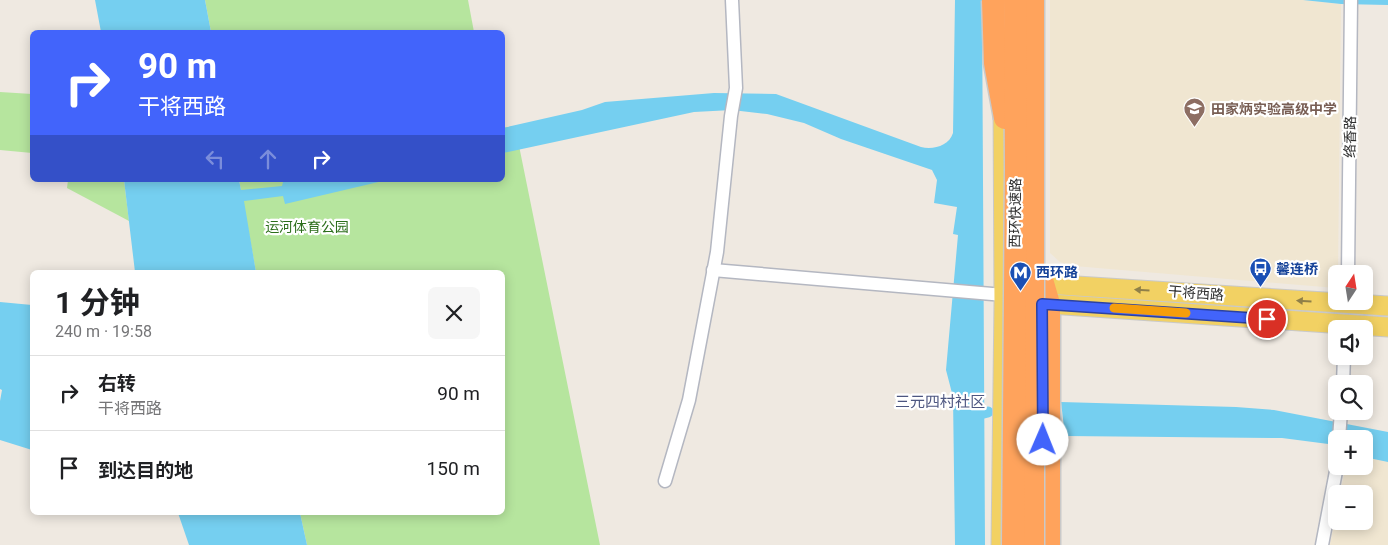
<!DOCTYPE html>
<html lang="zh">
<head>
<meta charset="utf-8">
<style>
	body { margin:0; font-family:Roboto,"Noto Sans SC",sans-serif; background:#f6f6f6; color:#202124; height:100vh; display:flex; flex-direction:column; font-size:19px; white-space:nowrap }
	* { box-sizing:border-box; margin:0 }
	p { font-size:16px; color:#757577 }
	.icon { flex:none; width:28px; height:28px; fill:none; stroke:currentColor; stroke-width:2; stroke-linecap:round; stroke-linejoin:round }
	.map { position:relative; flex:1; overflow:hidden }
	.sheet { position:absolute; left:30px; top:270px; width:475px; height:245px; display:flex; flex-direction:column; background:#fff; border-radius:8px; box-shadow:0 2px 12px #0003 }
	.sheet>* { flex:none }
	.banner { position:absolute; left:30px; top:30px; width:475px; height:152px; border-radius:8px; box-shadow:0 2px 12px #0003; background:#4264fb; color:#fff; overflow:hidden }
	.needle { width:32px; rotate:12deg }
	.tools { position:absolute; left:1328px; top:265px; display:grid; gap:10px }
	.tools a { display:grid; place-items:center; width:45px; height:45px; border-radius:8px; background:#fff; box-shadow:0 2px 12px #0003; font-size:25px }
	.pin { position:absolute; display:grid; place-items:center; width:42px; height:42px; color:#fff; margin:-21px; border:2px solid #fff; border-radius:50%; box-shadow:0 1px 5px #0007 }
	.me { position:absolute; width:55px; margin:-28px; rotate:1deg; stroke-linejoin:round; filter:drop-shadow(0 0 4px #0008) }
	.turn { display:flex; align-items:center; gap:18px; height:105px; padding:0 25px; font-size:22px }
	.turn .icon { width:65px; height:65px; stroke-width:2.5 }
	.turn b { display:block; font-size:35px; line-height:42px }
	.lanes { display:flex; align-items:center; height:48px; padding:0 25px; background:#0003; justify-content:center; gap:25px; direction:ltr }
	.lanes .off { opacity:.35 }
	.round { display:grid; place-items:center; flex:none; width:52px; height:52px; border-radius:8px; background:#f6f6f6 }
	.summary { display:flex; align-items:center; justify-content:space-between; height:85px; padding:0 25px }
	h1 { font-size:30px; font-weight:700; line-height:38px }
	ul { padding:0; list-style:none }
	li { display:flex; align-items:center; gap:15px; height:75px; padding:0 25px; border-top:1px solid #e0e0e0 }
	li div { flex:1 }
	li b { display:block; font-size:19px }
	li em { font-style:normal }
	.map>svg:first-child { display:block }
</style>
</head>
<body>
<div class="map">
<svg width="1388" height="545" viewBox="0 0 1388 545">
	<rect width="100%" height="100%" fill="#efe9e1"/>
	<!-- education -->
	<g fill="#f0e6d1">
		<path d="M1050 0H1303L1341 4 1338 274H1336V288L1074 266 1060 262 1050 253Z"/>
		<path d="M1364 457 1388 462V545H1330L1336 514V521H1364V494H1340L1346 466H1364Z"/>
	</g>
	<!-- green -->
	<g fill="#b6e59e">
		<path d="M205 0H468L474 32H211Z"/>
		<path d="M0 92 32 94V153L0 150Z"/>
		<path d="M515 126 600 545H307L300 513 502 512V272H256L239 180H502L503 128Z"/>
		<path d="M68 180H124L129 221 67 188Z"/>
	</g>
	<!-- water -->
	<g fill="#75cff0">
		<path d="M95 0H205L211 32H101Z"/>
		<path d="M955 0H982L985 545H955L953 397 946 370 958 235 953 234 957 207 934 203 937 180 932 170 841 139 804 123 767 114 732 110 694 112 503 153V128L582 110 605 102 714 93 776 94 921 147C933 150 949 146 953 133Z"/>
		<path d="M1303 0H1388V5L1341 4Z"/>
		<path d="M124 180H239L241 190 282 186 283 182 291 180H387L285 204 283 196 244 201 256 272H135Z"/>
		<path d="M0 302 32 305V450L0 440V401L2 390 0 389Z"/>
		<path d="M1061 402 1236 407 1274 410 1388 432V462L1364 457V439H1336V445L1282 438 1065 436Z"/>
		<path d="M178 513H300L307 545H189Z"/>
	</g>
	<g fill="none" stroke-linecap="round" stroke-linejoin="round">
		<!-- canal -->
		<path stroke="#75cff0" stroke-width="11" d="M984 413 988 412"/>
		<defs>
			<g id="street">
				<path d="M713 270 1004 295"/>
				<path d="M1348 274 1351 0"/>
				<path d="M1343 384 1344 356"/>
				<path d="M1339 439 1341 411"/>
				<path d="M665 481 689 400 717 252 731 116 736 88 732 0"/>
				<path d="M1322 545 1337 466"/>
			</g>
			<g id="primary">
				<path d="M1030 283 1388 306"/>
				<path d="M1035 303 1388 327"/>
				<path d="M1001 545 1004 302 1003 104"/>
			</g>
			<path id="highway" d="M1043 283 1049 304V545"/>
		</defs>
		<!-- street casing -->
		<use href="#street" stroke="#b4b7c1" stroke-width="15"/>
		<!-- primary casing -->
		<use href="#primary" stroke="#c9c9c9" stroke-width="21"/>
		<!-- highway casing -->
		<use href="#highway" stroke="#c9c9c9" stroke-width="25"/>
		<!-- street -->
		<use href="#street" stroke="#fff" stroke-width="12"/>
		<!-- primary -->
		<use href="#primary" stroke="#f2d163" stroke-width="19"/>
		<!-- highway -->
		<use href="#highway" stroke="#ffa35c" stroke-width="22"/>
		<defs>
			<g id="highway-bridge">
				<path d="M993 0 995 63 1005 118"/>
				<path d="M1033 0V545"/>
				<path d="M1013 545 1016 170 1015 0"/>
			</g>
		</defs>
		<!-- highway-bridge casing -->
		<use href="#highway-bridge" stroke="#c9c9c9" stroke-width="25" stroke-linecap="butt"/>
		<!-- highway-bridge -->
		<use href="#highway-bridge" stroke="#ffa35c" stroke-width="22"/>
	</g>
	<!-- one-way arrows -->
	<defs><path id="oneway-solid" d="M-6-.8H1V-3.2L6.5 0L1 3.2V.8H-6Z" transform="scale(1.25)"/></defs>
	<g fill="#908048">
		<use href="#oneway-solid" transform="translate(1142 290) rotate(-176)"/>
		<use href="#oneway-solid" transform="translate(1304 301) rotate(-176)"/>
	</g>
	<g fill="none" stroke-linecap="round" stroke-linejoin="round">
		<defs>
			<path id="route" d="M1043 440 1042 304 1267 319"/>
		</defs>
		<!-- route casing -->
		<use href="#route" stroke="#2b41a3" stroke-width="12"/>
		<!-- route -->
		<use href="#route" stroke="#4264fb" stroke-width="9"/>
		<!-- slow -->
		<path stroke="#f59e0b" stroke-width="9" d="M1114 308 1186 313"/>
	</g>
	<!-- icons -->
	<defs>
		<symbol id="school-pin" viewBox="-11 -11 22 30"><path d="M0 17L-7.5 6A9.5 9.5 0 1 1 7.5 6Z" fill="#8d6e63" stroke="#fff"/><path d="M0-5L7-2L0 1L-7-2ZM-4 1L0 2.5L4 1V4Q0 6-4 4Z" fill="#fff"/></symbol>
		<symbol id="bus-pin" viewBox="-11 -11 22 30"><path d="M0 17L-7.5 6A9.5 9.5 0 1 1 7.5 6Z" fill="#1a4fb4" stroke="#fff"/><path d="M-5-6H5V4H4V6H2V4H-2V6H-4V4H-5ZM-3.5-4V0h7V-4ZM-3.5 1.2v1.5H-2V1.2ZM2 1.2v1.5H3.5V1.2Z" fill="#fff"/></symbol>
		<symbol id="metro-pin" viewBox="-11 -11 22 30"><path d="M0 17L-7.5 6A9.5 9.5 0 1 1 7.5 6Z" fill="#1a4fb4" stroke="#fff"/><path d="M-5.5 5V-5H-3L0 0L3-5H5.5V5H3V-.5L0 4L-3-.5V5Z" fill="#fff"/></symbol>
	</defs>
	<g fill-rule="evenodd">
		<use href="#school-pin" x="1182" y="96" width="25" height="34"/>
		<use href="#bus-pin" x="1248" y="256" width="25" height="34"/>
		<use href="#metro-pin" x="1008" y="260" width="25" height="34"/>
	</g>
	<g text-anchor="middle" dominant-baseline="central" stroke-width="4.5" stroke-linejoin="round" paint-order="stroke">
		<!-- education labels -->
		<g font-size="14" font-weight="bold" fill="#785e54" stroke="#fff" text-anchor="start">
			<text x="1211" y="109">田家炳实验高级中学</text>
		</g>
		<!-- street labels -->
		<g font-size="14" fill="#2e2e2e" stroke="#fff">
			<text transform="translate(1350 137) rotate(-89)">络香路</text>
			<text transform="translate(1015 213) rotate(-89)">西环快速路</text>
			<text transform="translate(1196 293) rotate(4)">干将西路</text>
		</g>
		<!-- park labels -->
		<g font-size="14" fill="#2c6e1b" stroke="#fff">
			<text x="307" y="227">运河体育公园</text>
		</g>
		<!-- transit labels -->
		<g font-size="14" font-weight="bold" fill="#164399" stroke="#fff" text-anchor="start">
			<text x="1276" y="269">馨连桥</text>
			<text x="1036" y="272">西环路</text>
		</g>
		<!-- neighbourhood labels -->
		<g font-size="15" fill="#4d5680" stroke="#fff">
			<text x="940" y="402">三元四村社区</text>
		</g>
	</g>
</svg>
<div class="tools">
<a><svg class="needle" viewBox="-14 -14 28 28"><path d="M0-13l5 13h-10z" fill="#e53935"/><path d="M0 13l5-13h-10z" fill="#757577"/></svg></a>
<a><svg class="icon" aria-label="sound" viewBox="0 0 24 24"><path d="M4 9h4l5-4v14l-5-4H4zM17 9q2 3 0 6"/></svg></a>
<a><svg class="icon" aria-label="search" viewBox="0 0 24 24"><circle cx="10" cy="10" r="6"/><path d="M15 15l6 6"/></svg></a>
<a>+</a>
<a>−</a>
</div>
<div class="pin" style="left:1267px;top:319px;background:#d93025"><svg class="icon" aria-label="arrive" viewBox="0 0 24 24"><path d="M6 21V4h12l-3 4 3 4H6"/></svg></div>
<svg class="me" style="left:1043px;top:440px" viewBox="-20 -20 40 40"><circle r="19" fill="#fff"/><path d="M0-13L10 11 0 6-10 11z" fill="#4264fb"/></svg>
<div class="banner">
<div class="turn"><svg class="icon" aria-label="right" viewBox="0 0 24 24"><path d="M7 20v-9h11M14 6l5 5-5 5"/></svg><div><b>90 m</b>干将西路</div></div>
<div class="lanes"><svg class="icon off" aria-label="left" viewBox="0 0 24 24"><path d="M17 20v-9H6M10 6l-5 5 5 5"/></svg><svg class="icon off" aria-label="ahead" viewBox="0 0 24 24"><path d="M12 20V5M6 11l6-6 6 6"/></svg><svg class="icon" aria-label="right" viewBox="0 0 24 24"><path d="M7 20v-9h11M14 6l5 5-5 5"/></svg></div>
</div>
<section class="sheet">
<div class="summary"><div><h1>1 分钟</h1><p>240 m · 19:58</p></div><a class="round"><svg class="icon" aria-label="close" viewBox="0 0 24 24"><path d="M6 6l12 12M18 6L6 18"/></svg></a></div>
<ul>
<li><svg class="icon" aria-label="right" viewBox="0 0 24 24"><path d="M7 20v-9h11M14 6l5 5-5 5"/></svg><div><b>右转</b><p>干将西路</p></div><em>90 m</em></li>
<li><svg class="icon" aria-label="arrive" viewBox="0 0 24 24"><path d="M6 21V4h12l-3 4 3 4H6"/></svg><div><b>到达目的地</b></div><em>150 m</em></li>
</ul>
</section>
</div>
</body>
</html>
